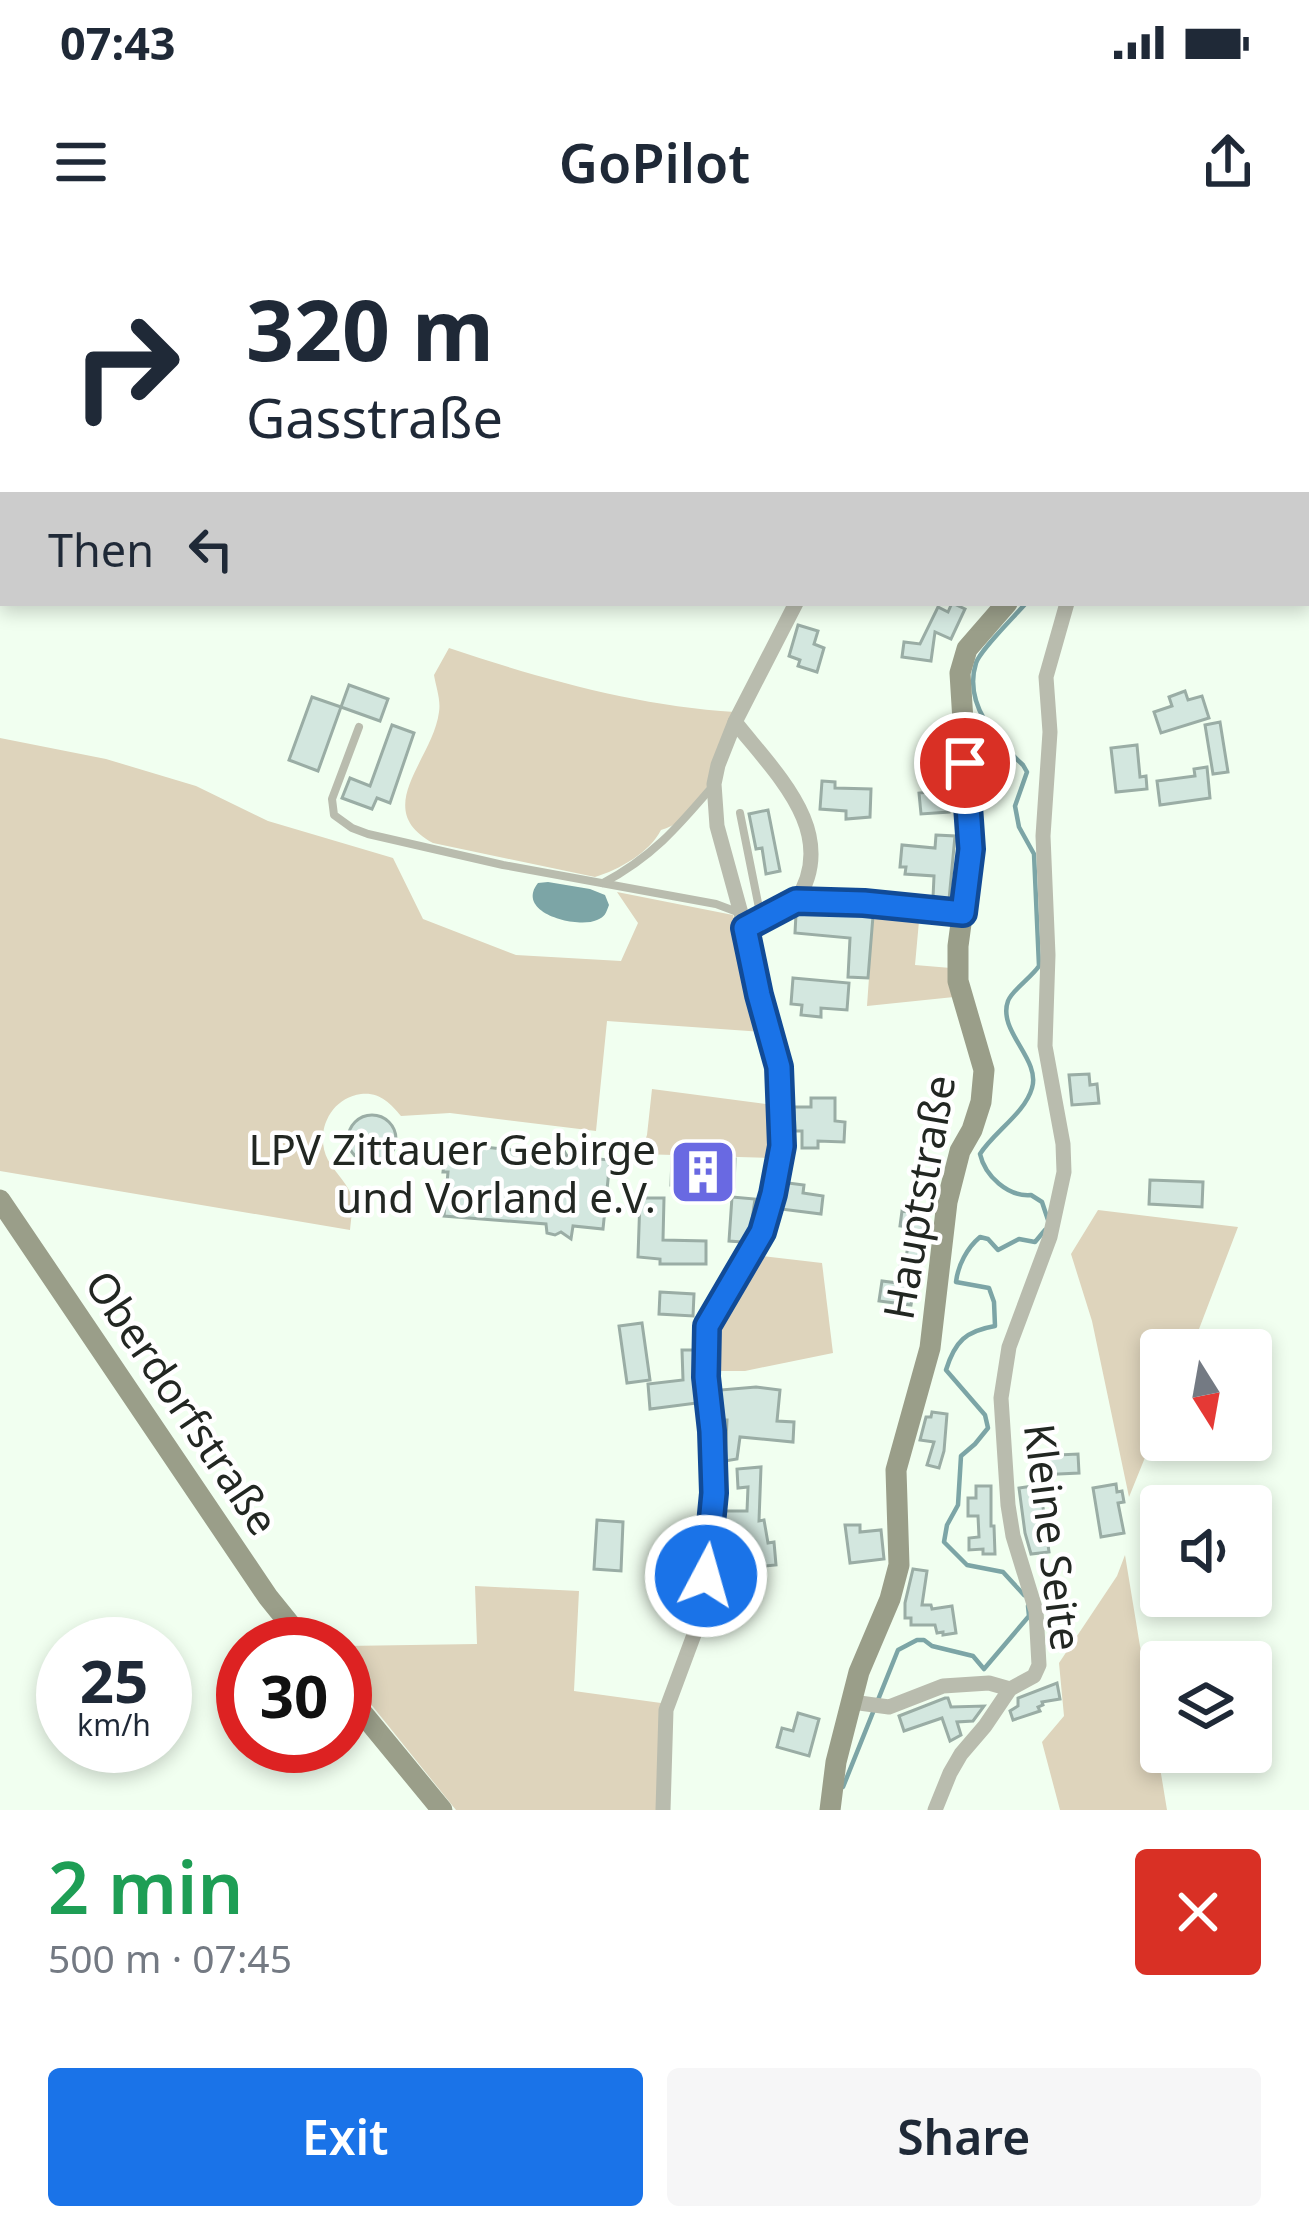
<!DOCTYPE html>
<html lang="en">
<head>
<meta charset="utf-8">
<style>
	body { margin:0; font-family:"Noto Sans",sans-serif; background:#f6f6f7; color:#1f2937; height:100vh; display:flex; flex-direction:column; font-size:45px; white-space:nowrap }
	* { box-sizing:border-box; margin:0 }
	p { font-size:39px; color:#747a83 }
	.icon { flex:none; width:66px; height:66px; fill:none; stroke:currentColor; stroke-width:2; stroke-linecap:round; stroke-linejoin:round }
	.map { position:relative; height:1570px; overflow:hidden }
	.panel { display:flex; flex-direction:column; background:#fff; flex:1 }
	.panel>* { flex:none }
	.banner { position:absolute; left:0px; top:0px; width:1311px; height:366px; box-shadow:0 6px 18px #0003; background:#fff; color:#1f2937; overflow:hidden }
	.needle { width:78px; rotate:169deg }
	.controls { position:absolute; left:1140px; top:1089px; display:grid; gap:24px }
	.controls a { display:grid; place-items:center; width:132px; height:132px; border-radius:12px; background:#fff; box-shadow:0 6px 18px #0003; font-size:60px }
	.speed { position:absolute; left:36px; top:1377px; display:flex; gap:24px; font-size:60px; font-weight:700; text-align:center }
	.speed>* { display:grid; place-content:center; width:156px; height:156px; border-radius:50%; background:#fff; box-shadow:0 6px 18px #0003; line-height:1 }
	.speed small { font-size:30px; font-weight:400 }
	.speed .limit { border:18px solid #d22; background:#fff; color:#111 }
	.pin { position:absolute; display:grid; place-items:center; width:102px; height:102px; color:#fff; margin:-51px; border:6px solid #fff; border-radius:50%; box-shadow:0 3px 12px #0007 }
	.me { position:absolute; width:132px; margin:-66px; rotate:6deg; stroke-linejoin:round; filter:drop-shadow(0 0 9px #0008) }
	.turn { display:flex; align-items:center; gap:42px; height:252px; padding:0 48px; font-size:54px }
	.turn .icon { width:156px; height:156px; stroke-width:2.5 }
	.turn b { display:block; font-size:84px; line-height:102px }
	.then { display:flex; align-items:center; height:114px; padding:0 48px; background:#0003; gap:24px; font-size:45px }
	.round { display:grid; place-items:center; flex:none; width:126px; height:126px; border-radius:12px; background:#f6f6f7 }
	.summary { display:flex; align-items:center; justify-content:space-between; height:204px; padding:0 48px }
	h1 { font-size:72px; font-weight:600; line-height:90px; color:#1e9e55 }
	.action { display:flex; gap:24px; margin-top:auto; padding:24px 48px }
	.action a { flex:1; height:138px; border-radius:12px; background:#1a73e8; color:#fff; font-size:48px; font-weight:600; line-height:138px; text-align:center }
	.action a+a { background:#f6f6f7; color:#1f2937 }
	.status { display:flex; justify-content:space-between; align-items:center; height:84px; padding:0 60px; background:#fff; direction:ltr }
	.status svg { height:33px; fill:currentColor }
	header { display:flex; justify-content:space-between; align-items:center; height:156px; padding:0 48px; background:#fff; font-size:54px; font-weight:600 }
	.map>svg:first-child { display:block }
</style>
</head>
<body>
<div class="status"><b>07:43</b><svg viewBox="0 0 49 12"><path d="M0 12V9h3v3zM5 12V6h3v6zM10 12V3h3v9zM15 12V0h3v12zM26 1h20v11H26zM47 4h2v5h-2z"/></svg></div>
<header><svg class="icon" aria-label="menu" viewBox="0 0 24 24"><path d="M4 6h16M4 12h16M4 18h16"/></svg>GoPilot<svg class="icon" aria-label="share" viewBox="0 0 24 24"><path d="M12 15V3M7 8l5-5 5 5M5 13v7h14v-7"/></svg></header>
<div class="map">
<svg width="1309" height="1570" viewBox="0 0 1309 1570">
	<rect width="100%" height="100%" fill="#f1fff0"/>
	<!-- green -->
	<g fill="#ded4bc">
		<path d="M449 408C541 439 638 466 735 472 721 511 707 577 661 590 650 612 619 630 595 637L433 603C370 569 433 520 439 472 441 460 436 447 434 435Z"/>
		<path d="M0 498 106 519 196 546 268 581 393 618 423 679 516 715 621 721 638 683 617 652 733 675 763 792 607 781 596 891 450 873 401 876C390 863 380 852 361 854 330 858 314 893 328 920 334 931 345 941 350 952 354 963 351 979 350 990L0 931Z"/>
		<path d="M874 666 920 670 915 725 951 728 954 757 867 766Z"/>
		<path d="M652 849 773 865 775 888 771 918 640 914 647 895Z"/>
		<path d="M1098 970 1238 987 1191 1110H1161V1178L1129 1257 1092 1081 1071 1014Z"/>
		<path d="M762 1016 822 1023 833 1113 745 1131H714L717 1092 725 1068Z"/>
		<path d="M1125 1315 1167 1570H1060L1042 1502 1064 1476 1059 1423 1117 1336Z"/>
		<path d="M475 1346 579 1351 574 1451 661 1463 659 1570H456L345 1432V1406L477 1404Z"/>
	</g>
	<!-- water -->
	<path fill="#7ca5a6" d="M548 642 590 649 605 655 609 665C606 673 605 677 597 680 578 689 514 673 538 643Z"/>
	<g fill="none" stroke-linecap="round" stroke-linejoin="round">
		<!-- stream -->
		<g stroke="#7ca5a6" stroke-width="4.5">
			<path d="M1071 3 1072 0"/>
			<path d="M1026 363C1015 376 980 410 976 423 963 464 996 500 1023 525L1027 532 1015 566 1019 587 1034 614 1039 726C1031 738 1012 750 1008 761 997 791 1041 819 1032 848 1025 873 994 892 980 914 985 936 1008 957 1031 955L1042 962 1048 980"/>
			<path d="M1024 1355 1003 1332 967 1325 944 1302 947 1285 958 1265 961 1216 975 1204 988 1188 985 1175 946 1130C955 1101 966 1091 995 1086L994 1062 989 1048 956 1042C958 1025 967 1008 980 997L988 999 998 1010 1019 999 1035 1002 1045 990"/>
			<path d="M843 1547 898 1410 917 1400H924L932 1406 973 1416 984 1429 1029 1376 1028 1366"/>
		</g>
	</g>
	<!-- building -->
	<g fill="#d3e7df" stroke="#9aada5" stroke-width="3">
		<path d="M952 363 965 369 951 399 935 392 931 421 902 417 904 402 920 404 938 367 948 372Z"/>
		<path d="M798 385 818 391 814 404 824 408 817 432 798 426 800 420 789 416Z"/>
		<path d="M349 445 388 459 380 481 341 467Z"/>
		<path d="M1185 451 1188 460 1202 456 1209 478 1161 493 1154 472 1172 466 1169 457Z"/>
		<path d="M312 457 341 467 318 531 289 520Z"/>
		<path d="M1220 482 1228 532 1213 534 1205 485Z"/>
		<path d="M392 485 414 493 390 563 377 558 372 569 342 558 350 538 370 546Z"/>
		<path d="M1137 505 1140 537 1146 536 1147 549 1116 552 1111 508Z"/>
		<path d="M1207 527 1210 558 1160 565 1157 541 1195 536 1194 529Z"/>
		<path d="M822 541 835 542V548L871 549 870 577 846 579V571L820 569Z"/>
		<path d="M947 543 949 572 921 574 919 553 931 552 930 544Z"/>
		<path d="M768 570 780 631 766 634 762 608 756 609 749 574Z"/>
		<path d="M936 595 955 596 949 660 933 658 934 636 905 634 906 627H900L902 605 935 608Z"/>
		<path d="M799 673 873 676 868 738 848 737 850 698 795 693 796 674Z"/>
		<path d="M793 738 849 743 847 770 821 768V777L801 775 802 765 791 764Z"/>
		<path d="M1089 834 1090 845 1097 844 1099 863 1072 865 1069 835Z"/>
		<path d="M811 858H835V881L845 882 844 902 818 901V908H802V891H795L794 867H811Z"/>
		<circle cx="372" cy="899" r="24"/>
		<path d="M446 903 551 914 556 909H563L567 916 610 920 603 989 573 986 571 999 561 992 555 995 547 993 546 984 444 976 448 932H443Z"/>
		<path d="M672 917 735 919 734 947 671 945Z"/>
		<path d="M1150 940 1203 942 1202 967 1149 964Z"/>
		<path d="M788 943 804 945 803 953 823 956 821 974 781 969Z"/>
		<path d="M732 957 755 959 751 987 742 1002 729 1001Z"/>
		<path d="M640 958H664L663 1000 706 1001V1024H660V1019L638 1017Z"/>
		<path d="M902 971 926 975 911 1065 879 1061 882 1041 898 1043 901 1019 906 1020 910 987 900 986Z"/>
		<path d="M660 1052 694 1054 693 1076 659 1074Z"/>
		<path d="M642 1083 650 1140 627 1143 619 1086Z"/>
		<path d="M682 1110H695L697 1163 650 1169 648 1144 683 1140Z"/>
		<path d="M756 1147 780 1150 777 1181 794 1182 793 1202 740 1197 737 1219 725 1221 727 1180H724L720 1150Z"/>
		<path d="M932 1172 947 1174 944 1211 939 1228 927 1225 934 1202 920 1200 926 1177H931Z"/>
		<path d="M1078 1214 1079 1233 1038 1235 1037 1216Z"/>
		<path d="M761 1227 759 1281 764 1280 768 1303 774 1302 776 1325 754 1327 751 1298 722 1296 725 1271H747L748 1247 738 1248 737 1229Z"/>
		<path d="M1116 1244 1117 1252 1122 1251 1124 1262 1118 1263 1124 1293 1101 1297 1093 1248Z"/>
		<path d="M1040 1245 1049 1312 1031 1314 1025 1293 1019 1248Z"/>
		<path d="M976 1246H991V1286H994L995 1314H983V1309L969 1310V1298L979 1297 978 1276H968V1258H976Z"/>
		<path d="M597 1280 623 1282 621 1331 594 1329Z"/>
		<path d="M845 1285H860V1292L881 1290 884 1319 850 1323Z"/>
		<path d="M913 1329 927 1331 922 1365H931L932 1369 952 1366 956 1393 943 1395V1392L937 1393 935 1385H911V1378H905V1363Z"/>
		<path d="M1057 1443 1060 1459 1042 1462 1043 1465 1038 1467 1040 1471 1013 1480 1010 1471 1018 1466V1458Z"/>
		<path d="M945 1458H948L951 1467 984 1466 973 1481 957 1482 961 1495 950 1501 942 1478 904 1491 899 1476Z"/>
		<path d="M798 1473 819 1479 809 1516 777 1507 782 1488 793 1491Z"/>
	</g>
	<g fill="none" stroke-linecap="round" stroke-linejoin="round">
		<!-- lane -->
		<g stroke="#b9bcae" stroke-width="8">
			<path d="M359 487 332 559 334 575 352 588 368 594 503 625 716 664 740 673"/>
			<path d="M740 573 761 678"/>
			<path d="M603 643C651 618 677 588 712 547"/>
		</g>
		<!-- street -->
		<g stroke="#b9bcae" stroke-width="15">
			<path d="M869 3V0"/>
			<path d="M735 482C775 533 841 593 796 661"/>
			<path d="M745 688 796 661 864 663 963 673"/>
			<path d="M852 1462 889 1467 943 1446 989 1443 1010 1449"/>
			<path d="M663 1570 666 1470 695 1392 709 1310 714 1254 713 1191 706 1137 707 1086 762 992 779 930 783 885 779 827 775 804 759 755 745 688 717 586 714 544 718 525 735 482 796 363"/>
			<path d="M935 1570 950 1533 961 1514 985 1486 1010 1449 1034 1436 1039 1425 1036 1371 1013 1296 1008 1265 1001 1158 1009 1107 1050 997 1064 932 1063 904 1045 806 1048 715 1043 596 1050 492 1046 437 1067 363"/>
		</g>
		<!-- secondary -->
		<g stroke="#9a9e89" stroke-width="21">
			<path d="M1083 3 1084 0"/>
			<path d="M0 960 268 1357 306 1404"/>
			<path d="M345 1452 442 1570"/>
			<path d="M830 1570 836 1522 859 1432 890 1359 899 1325 896 1230 930 1108 947 962 960 911 972 890 981 862 984 830 958 741V706L971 609 960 433 967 409 1007 363"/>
		</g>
	</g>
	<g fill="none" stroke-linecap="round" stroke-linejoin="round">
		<defs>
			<path id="route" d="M706 1336 714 1253 712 1191 706 1137 707 1086 762 992 773 954 782 906 779 827 759 755 745 688 796 661 864 663 963 673 971 609 965 523"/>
		</defs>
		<!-- route casing -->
		<use href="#route" stroke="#114b97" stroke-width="30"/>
		<!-- route -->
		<use href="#route" stroke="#1a73e8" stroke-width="21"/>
	</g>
	<!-- icons -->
	<defs>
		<symbol id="building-square" viewBox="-11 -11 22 22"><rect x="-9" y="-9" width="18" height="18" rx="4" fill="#6969e2" stroke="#fff"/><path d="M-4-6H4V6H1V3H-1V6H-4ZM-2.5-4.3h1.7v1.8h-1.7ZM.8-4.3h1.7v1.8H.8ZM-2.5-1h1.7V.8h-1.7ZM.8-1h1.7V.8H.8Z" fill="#fff"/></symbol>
	</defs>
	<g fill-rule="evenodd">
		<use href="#building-square" x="665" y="894" width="76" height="76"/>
	</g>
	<g text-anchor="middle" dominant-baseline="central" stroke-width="9" stroke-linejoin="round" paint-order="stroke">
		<!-- poi labels -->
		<g font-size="42" fill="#222722" stroke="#fff" text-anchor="end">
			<text x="656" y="908">LPV Zittauer Gebirge<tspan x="656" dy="48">und Vorland e.V.</tspan></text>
		</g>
		<!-- street labels -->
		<g font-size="42" fill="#222722" stroke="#fff">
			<text transform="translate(918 957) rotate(-80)">Hauptstraße</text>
			<text transform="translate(183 1162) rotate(56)">Oberdorfstraße</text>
			<text transform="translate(1054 1297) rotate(83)">Kleine Seite</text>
		</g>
	</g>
</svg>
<div class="controls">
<a><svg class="needle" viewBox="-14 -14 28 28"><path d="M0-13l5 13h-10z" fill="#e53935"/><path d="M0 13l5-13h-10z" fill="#747a83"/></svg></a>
<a><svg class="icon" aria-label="sound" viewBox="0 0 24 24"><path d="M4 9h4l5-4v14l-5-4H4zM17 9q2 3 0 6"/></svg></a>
<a><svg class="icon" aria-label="layers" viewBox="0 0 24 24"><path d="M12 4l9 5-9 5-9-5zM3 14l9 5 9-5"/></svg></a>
</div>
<div class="speed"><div>25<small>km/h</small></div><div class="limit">30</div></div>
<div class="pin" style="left:965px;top:523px;background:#d93025"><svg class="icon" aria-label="arrive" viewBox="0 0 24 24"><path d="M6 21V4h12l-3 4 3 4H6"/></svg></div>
<svg class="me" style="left:706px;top:1336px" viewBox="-20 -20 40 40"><circle r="17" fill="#1a73e8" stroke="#fff" stroke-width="3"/><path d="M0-11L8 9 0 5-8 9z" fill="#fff"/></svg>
<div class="banner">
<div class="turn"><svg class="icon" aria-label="right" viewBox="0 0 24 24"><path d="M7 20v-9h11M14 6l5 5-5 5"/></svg><div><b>320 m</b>Gasstraße</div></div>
<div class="then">Then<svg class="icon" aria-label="left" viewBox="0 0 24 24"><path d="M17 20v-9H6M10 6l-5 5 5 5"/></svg></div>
</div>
</div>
<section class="panel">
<div class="summary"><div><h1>2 min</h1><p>500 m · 07:45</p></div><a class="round" style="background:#d93025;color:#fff"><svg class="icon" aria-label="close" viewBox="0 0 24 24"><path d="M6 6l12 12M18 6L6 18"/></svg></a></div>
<div class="action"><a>Exit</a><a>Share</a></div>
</section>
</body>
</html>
